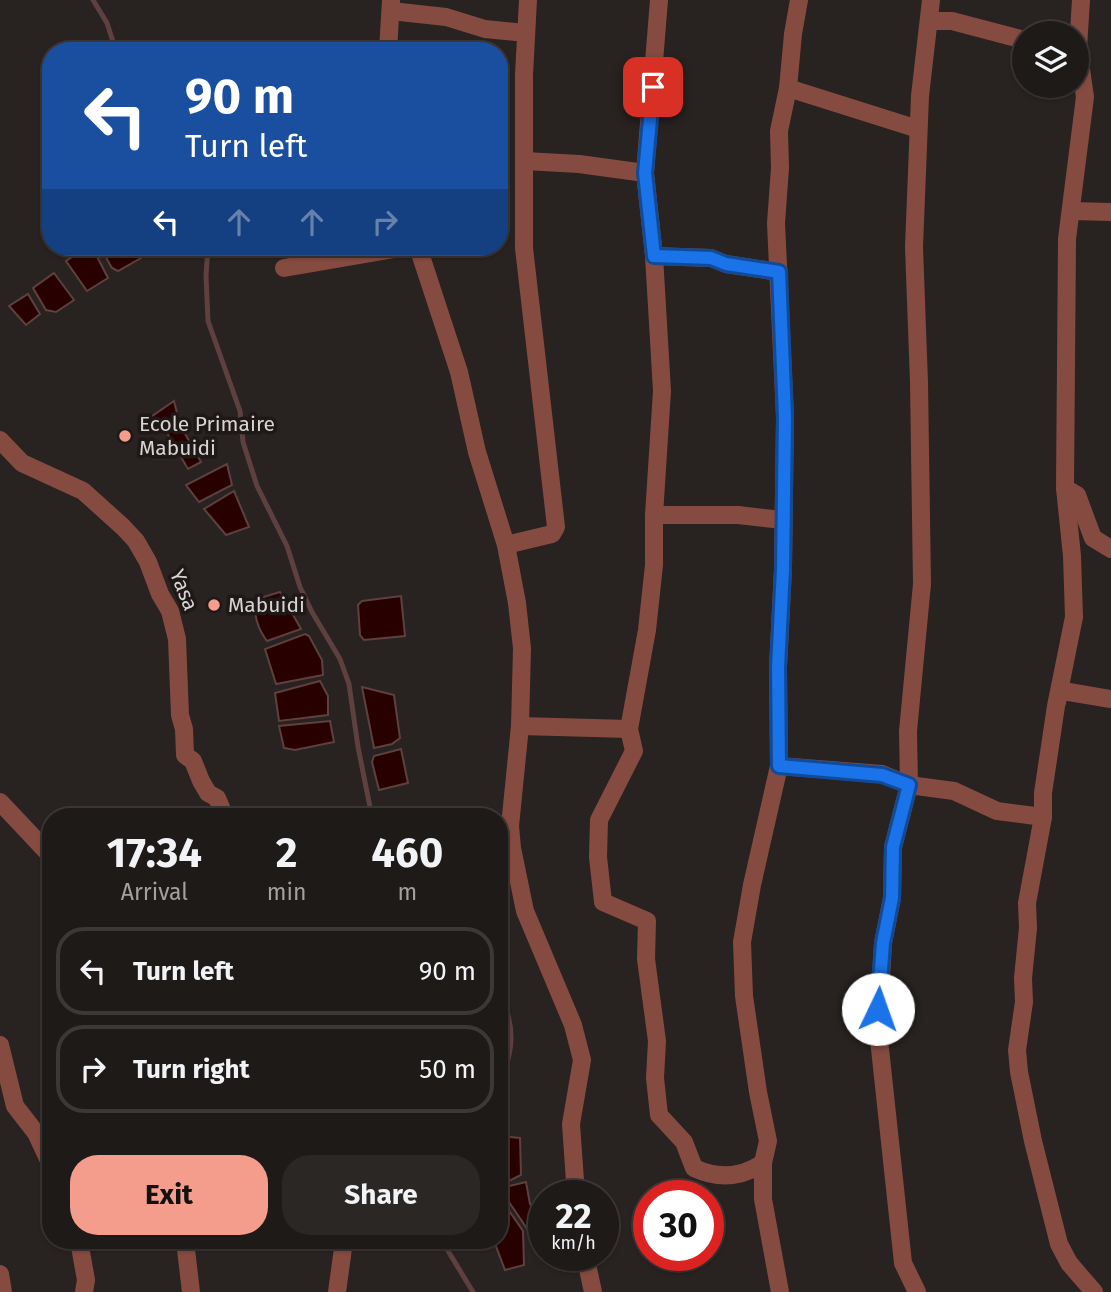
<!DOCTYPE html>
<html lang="en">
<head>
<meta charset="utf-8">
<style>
	body { margin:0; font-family:"Fira Sans",sans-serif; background:#2b2725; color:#f1f3f6; height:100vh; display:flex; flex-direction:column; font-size:26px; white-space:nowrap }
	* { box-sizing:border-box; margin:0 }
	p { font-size:23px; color:#a1a1a2 }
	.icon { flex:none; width:38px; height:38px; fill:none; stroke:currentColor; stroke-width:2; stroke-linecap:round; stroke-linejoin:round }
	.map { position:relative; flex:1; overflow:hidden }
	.panel { position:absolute; left:42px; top:808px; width:466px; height:441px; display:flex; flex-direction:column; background:#1e1a18; border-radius:28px; box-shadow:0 2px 5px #0004,0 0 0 2px #3c3837 }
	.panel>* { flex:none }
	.guide { position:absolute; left:42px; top:42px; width:466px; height:214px; border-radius:28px; box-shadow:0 2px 5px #0004,0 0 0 2px #3c3837; background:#1a4fa0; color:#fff; overflow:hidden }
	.buttons { position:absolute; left:1012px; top:21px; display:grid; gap:14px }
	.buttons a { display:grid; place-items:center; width:77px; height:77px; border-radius:50%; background:#1e1a18; box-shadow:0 2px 5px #0004,0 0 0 2px #3c3837; font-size:35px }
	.speed { position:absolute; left:528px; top:1180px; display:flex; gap:14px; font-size:35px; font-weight:700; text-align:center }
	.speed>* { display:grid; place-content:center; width:91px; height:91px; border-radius:50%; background:#1e1a18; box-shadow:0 2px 5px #0004,0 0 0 2px #3c3837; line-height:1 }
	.speed small { font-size:18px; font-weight:400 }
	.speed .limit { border:10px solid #d22; background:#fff; color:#111 }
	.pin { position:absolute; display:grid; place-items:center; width:60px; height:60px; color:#fff; margin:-30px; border-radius:14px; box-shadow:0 4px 10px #0006 }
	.me { position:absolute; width:77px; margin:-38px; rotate:3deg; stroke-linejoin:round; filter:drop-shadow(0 0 5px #0008) }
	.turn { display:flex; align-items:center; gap:24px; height:147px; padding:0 28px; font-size:32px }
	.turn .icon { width:91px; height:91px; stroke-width:2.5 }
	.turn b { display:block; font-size:49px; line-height:60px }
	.lanes { display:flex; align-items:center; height:66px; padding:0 28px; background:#0003; justify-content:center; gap:35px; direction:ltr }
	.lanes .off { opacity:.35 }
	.eta { display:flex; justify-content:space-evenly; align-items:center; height:119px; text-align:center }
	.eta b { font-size:42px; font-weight:700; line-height:49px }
	.action { display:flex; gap:14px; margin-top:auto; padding:14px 28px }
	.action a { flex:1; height:80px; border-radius:28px; background:#f49d8c; color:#111; font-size:28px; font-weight:700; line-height:80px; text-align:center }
	.action a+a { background:#2b2725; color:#f1f3f6 }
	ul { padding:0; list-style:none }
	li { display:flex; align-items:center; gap:21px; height:88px; margin:0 14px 10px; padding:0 14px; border:4px solid #3c3837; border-radius:28px }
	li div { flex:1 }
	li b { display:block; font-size:26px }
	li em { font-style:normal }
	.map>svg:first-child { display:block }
</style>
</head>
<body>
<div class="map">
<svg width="1111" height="1292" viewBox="0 0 1111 1292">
	<rect width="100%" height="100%" fill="#282220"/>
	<!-- water -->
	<g fill="#290000" stroke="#5e403f" stroke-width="2">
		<path d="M87 247H92L108 278 87 291 66 261Z"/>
		<path d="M100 247H137L141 258 118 271 112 268Z"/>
		<path d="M54 273 74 300 56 312 46 310 33 288Z"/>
		<path d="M28 294 40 314 26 325 9 306Z"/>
		<path d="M174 401 180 425 201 462 188 469 164 428 147 426 145 421Z"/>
		<path d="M227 464 232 485 199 502 186 485Z"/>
		<path d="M234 491 249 527 226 535 204 509Z"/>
		<path d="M280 592 301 629 267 641C258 629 252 613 257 599Z"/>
		<path d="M401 596 405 636 364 640 360 635 358 605 362 601Z"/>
		<path d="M305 634 309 636 322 660 323 675 276 684 265 649Z"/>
		<path d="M320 681 328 696V715L279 721 275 693Z"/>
		<path d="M362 687 394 695 400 738 392 744 374 748Z"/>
		<path d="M330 721 334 742 295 750 284 748 279 726Z"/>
		<path d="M401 749 408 783 379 790 372 762 374 756Z"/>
		<path d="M499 1136 520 1138 521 1175 509 1181 499 1179Z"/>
		<path d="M526 1182 530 1204 544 1221 542 1229 530 1233 507 1199 509 1186Z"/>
		<path d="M499 1184H503L501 1199 523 1231 524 1265 505 1270 494 1241H499Z"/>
	</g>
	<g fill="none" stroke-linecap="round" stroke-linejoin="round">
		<!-- stream -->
		<g stroke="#5e403f" stroke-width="5">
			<path d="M93 0 107 23 116 51"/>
			<path d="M208 247 206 276 208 321 240 411 243 442 257 486 287 546 300 587 312 612 340 659 349 684 358 747 372 817"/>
			<path d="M499 991C516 1026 514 1051 499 1085"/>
			<path d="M442 1241 473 1292"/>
		</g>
		<!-- minor -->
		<g stroke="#864b40" stroke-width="18">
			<path d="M659 0 645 173 654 256 662 391 654 515V565L647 630 629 729 634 751 599 820 598 857 603 902 647 921 646 959 657 1041 655 1078 659 1115 684 1142 694 1168C718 1179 741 1178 763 1163"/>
			<path d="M1081 0 1078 48 1085 97 1067 239 1065 488 1072 556 1074 617 1056 706 1043 793V817L1027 903 1028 928 1023 978 1024 1002 1017 1050 1019 1072 1033 1141 1059 1244 1069 1263 1094 1292"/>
			<path d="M391 11 446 17 485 29 526 33"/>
			<path d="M929 21H952L1024 40"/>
			<path d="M388 51 391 0"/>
			<path d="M788 88 918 129"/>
			<path d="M525 161 579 164 645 173"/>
			<path d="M1072 211 1111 212"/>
			<path d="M418 247 459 372 477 452 506 545 517 603 522 648 520 726 510 826 512 848 525 911 573 1025 582 1060 571 1124 576 1195"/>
			<path d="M654 256 711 258 726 264 779 272"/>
			<path d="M284 268 406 247"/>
			<path d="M0 440 22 463 83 491 123 527 136 541 148 562 160 594 170 611 177 639 180 715 184 729 185 755 193 761 201 781 208 793 217 798 225 817"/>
			<path d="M1065 488 1077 495 1093 538 1111 549"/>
			<path d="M654 515H738L782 520"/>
			<path d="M506 545 552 534 556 527 524 248V75L528 0"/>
			<path d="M1057 702 1060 692 1063 691 1111 699"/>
			<path d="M520 726 629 729"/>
			<path d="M779 766 882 774 909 785 954 791 997 811 1043 817"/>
			<path d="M0 802 51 856"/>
			<path d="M0 1045 15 1106 36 1133 51 1165"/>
			<path d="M79 1241 86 1280 84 1292"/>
			<path d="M185 1241 191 1292"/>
			<path d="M585 1255 593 1292"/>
			<path d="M0 1274 3 1292"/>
			<path d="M337 1292 344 1241"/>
			<path d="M780 1292 763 1199V1163L768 1141 758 1092 744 996 742 942 752 885 779 766 778 667 783 569 785 417 776 223 780 168 779 131 788 88 793 34 799 0"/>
			<path d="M917 1292 903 1263 878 1030 883 943 892 898 893 847 909 785 908 731 922 584 919 382 914 247 920 96 931 0"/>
		</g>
	</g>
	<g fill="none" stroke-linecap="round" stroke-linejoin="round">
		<defs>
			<path id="route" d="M653 87 645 173 654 256 711 258 726 264 779 272 785 417 783 569 778 667 779 766 882 775 909 785 893 847 892 898 883 943 878 1009"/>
		</defs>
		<!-- route casing -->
		<use href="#route" stroke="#114b97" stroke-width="18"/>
		<!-- route -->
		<use href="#route" stroke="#1a73e8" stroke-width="12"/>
	</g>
	<!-- markers -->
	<g fill="#f49d8c" stroke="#1e1817" stroke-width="2.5">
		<circle cx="125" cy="436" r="7"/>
		<circle cx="214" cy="605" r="7"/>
	</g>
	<g text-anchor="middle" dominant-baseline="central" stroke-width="7" stroke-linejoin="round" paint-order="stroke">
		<!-- poi labels -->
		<g font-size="21" fill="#d8d4d3" stroke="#1e1817" text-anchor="start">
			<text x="139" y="424">Ecole Primaire<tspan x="139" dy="24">Mabuidi</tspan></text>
			<text x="228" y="605">Mabuidi</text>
		</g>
		<!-- street labels -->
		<g font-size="21" fill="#d8d4d3" stroke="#1e1817">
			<text transform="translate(184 590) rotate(68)">Yasa</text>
		</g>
	</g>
</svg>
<div class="buttons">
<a><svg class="icon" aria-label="layers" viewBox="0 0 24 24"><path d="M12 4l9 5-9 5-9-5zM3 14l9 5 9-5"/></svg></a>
</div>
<div class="speed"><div>22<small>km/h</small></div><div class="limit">30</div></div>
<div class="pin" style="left:653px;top:87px;background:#d93025"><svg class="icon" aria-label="arrive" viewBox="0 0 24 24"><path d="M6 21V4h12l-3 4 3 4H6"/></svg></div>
<svg class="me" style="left:878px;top:1009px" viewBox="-20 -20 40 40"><circle r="19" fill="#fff"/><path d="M0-13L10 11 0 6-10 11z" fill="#1a73e8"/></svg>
<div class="guide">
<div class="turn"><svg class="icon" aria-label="left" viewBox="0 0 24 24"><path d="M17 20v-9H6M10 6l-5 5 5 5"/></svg><div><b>90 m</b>Turn left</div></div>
<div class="lanes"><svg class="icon" aria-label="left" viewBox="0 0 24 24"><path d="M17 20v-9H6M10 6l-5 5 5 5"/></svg><svg class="icon off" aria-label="ahead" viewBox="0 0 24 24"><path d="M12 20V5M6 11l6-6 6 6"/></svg><svg class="icon off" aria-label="ahead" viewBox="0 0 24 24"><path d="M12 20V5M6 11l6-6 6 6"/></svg><svg class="icon off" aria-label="right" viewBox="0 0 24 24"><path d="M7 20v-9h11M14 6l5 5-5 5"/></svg></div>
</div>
<section class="panel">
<div class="eta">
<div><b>17:34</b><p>Arrival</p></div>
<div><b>2</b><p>min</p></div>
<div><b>460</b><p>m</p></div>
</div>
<ul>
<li><svg class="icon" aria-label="left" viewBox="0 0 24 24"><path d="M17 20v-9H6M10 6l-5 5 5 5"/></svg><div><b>Turn left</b></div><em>90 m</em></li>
<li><svg class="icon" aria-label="right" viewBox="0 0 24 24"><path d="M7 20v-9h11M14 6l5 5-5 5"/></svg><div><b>Turn right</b></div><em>50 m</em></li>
</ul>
<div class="action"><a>Exit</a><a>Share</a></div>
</section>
</div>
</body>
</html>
